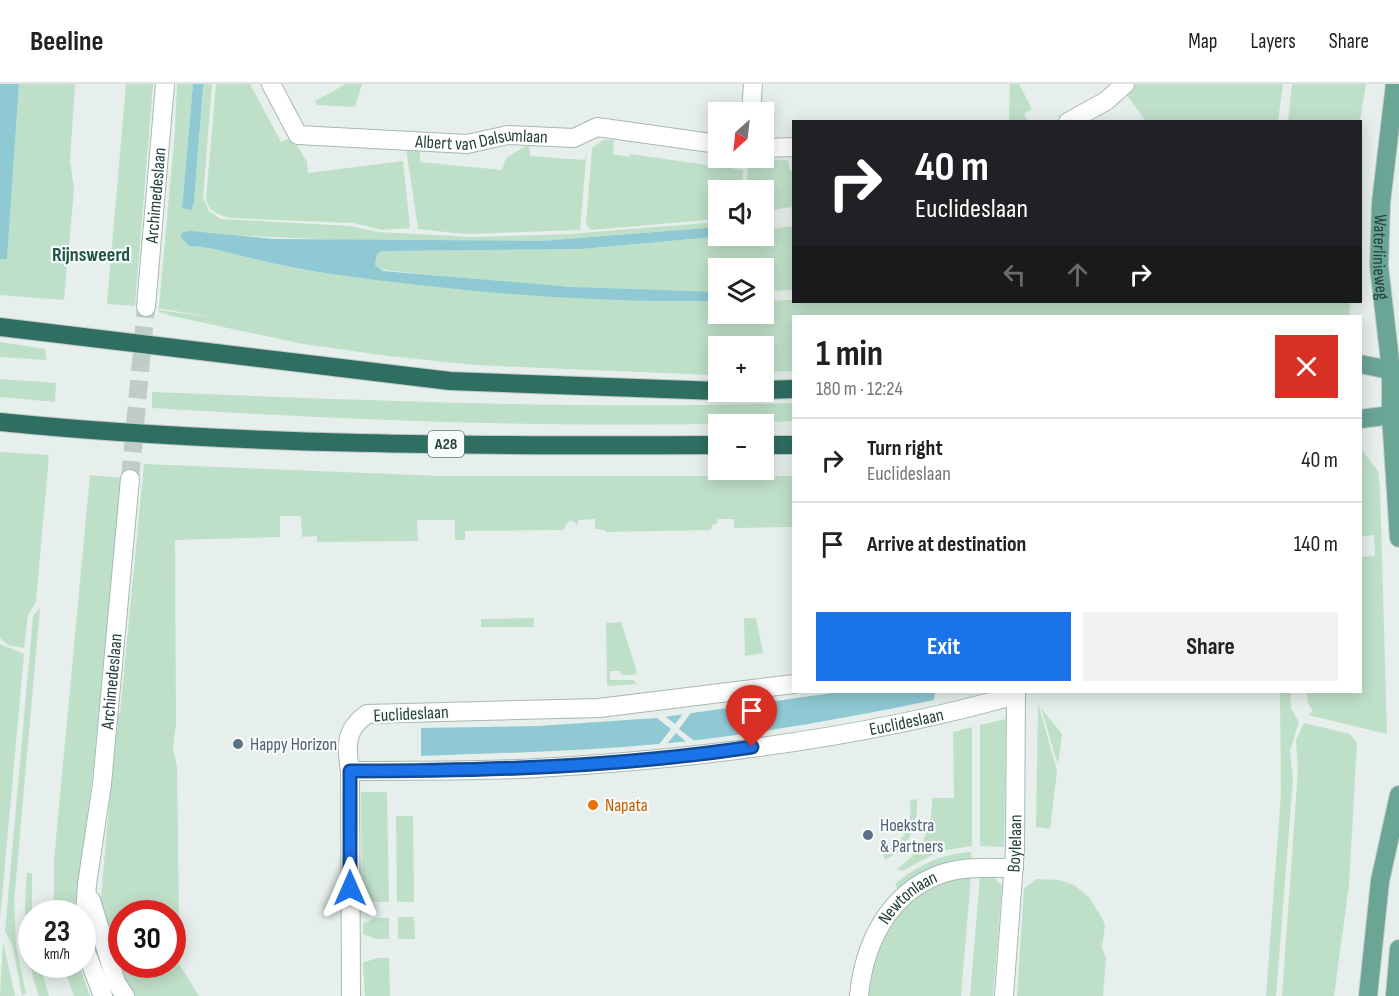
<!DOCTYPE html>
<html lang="en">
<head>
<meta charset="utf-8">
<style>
	body { margin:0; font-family:"Sofia Sans Condensed",sans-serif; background:#f2f2f2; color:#202124; height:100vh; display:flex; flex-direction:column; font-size:22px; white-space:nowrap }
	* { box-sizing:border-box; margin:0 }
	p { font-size:20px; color:#757577 }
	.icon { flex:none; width:33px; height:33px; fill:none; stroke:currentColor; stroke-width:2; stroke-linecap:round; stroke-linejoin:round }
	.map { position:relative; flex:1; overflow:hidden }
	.drawer { position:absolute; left:792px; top:231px; width:570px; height:378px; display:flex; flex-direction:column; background:#fff; border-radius:0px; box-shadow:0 3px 15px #0003 }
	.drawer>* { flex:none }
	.top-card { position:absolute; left:792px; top:36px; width:570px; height:183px; border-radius:0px; box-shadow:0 3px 15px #0003; background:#202124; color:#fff; overflow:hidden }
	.needle { width:39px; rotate:207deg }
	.fabs { position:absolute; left:708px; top:18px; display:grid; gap:12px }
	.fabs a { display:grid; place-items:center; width:66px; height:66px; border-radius:0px; background:#fff; box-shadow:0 3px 15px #0003; font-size:30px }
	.speed { position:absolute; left:18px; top:816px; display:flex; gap:12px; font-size:30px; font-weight:700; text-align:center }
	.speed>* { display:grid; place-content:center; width:78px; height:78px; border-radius:50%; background:#fff; box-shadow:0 3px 15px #0003; line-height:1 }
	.speed small { font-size:15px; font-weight:400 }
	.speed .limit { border:9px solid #d22; background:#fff; color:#111 }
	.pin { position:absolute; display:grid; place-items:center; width:51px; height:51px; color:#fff; margin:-62px -26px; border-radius:50% 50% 50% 0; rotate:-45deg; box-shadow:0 0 6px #0007 }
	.pin .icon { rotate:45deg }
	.me { position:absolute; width:66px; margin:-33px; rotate:0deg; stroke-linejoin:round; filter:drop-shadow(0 0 4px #0008) }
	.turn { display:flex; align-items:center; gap:21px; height:126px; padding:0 24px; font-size:27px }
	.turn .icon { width:78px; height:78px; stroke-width:2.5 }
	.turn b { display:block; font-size:42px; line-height:51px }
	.lanes { display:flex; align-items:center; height:57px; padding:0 24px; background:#0003; justify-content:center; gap:30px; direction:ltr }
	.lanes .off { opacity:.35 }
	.round { display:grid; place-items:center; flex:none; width:63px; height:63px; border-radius:0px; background:#f2f2f2 }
	.headline { display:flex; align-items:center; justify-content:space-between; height:102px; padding:0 24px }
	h1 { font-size:36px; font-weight:700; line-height:45px }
	.cta { display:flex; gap:12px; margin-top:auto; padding:12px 24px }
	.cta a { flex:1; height:69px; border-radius:0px; background:#1a73e8; color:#fff; font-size:24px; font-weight:700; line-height:69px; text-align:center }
	.cta a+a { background:#f2f2f2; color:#202124 }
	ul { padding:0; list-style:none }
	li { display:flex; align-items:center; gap:18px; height:84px; padding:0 24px; border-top:2px solid #e0e0e0 }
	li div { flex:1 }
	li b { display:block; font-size:22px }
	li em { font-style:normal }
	header { display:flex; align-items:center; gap:36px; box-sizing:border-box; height:84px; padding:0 30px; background:#fff; border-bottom:2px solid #e0e0e0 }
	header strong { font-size:28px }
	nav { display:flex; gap:33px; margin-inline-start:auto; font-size:21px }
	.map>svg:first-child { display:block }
</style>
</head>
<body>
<header>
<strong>Beeline</strong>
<nav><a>Map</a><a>Layers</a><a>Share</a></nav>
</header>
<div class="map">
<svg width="1399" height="912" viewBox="0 0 1399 912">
	<rect width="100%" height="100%" fill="#e6efeb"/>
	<!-- green -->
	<g fill="#bfe0c8">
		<path d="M19 0H75L70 76 74 105 64 216 0 211V175H7Z"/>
		<path d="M126 0H153L135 222 107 220Z"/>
		<path d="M177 0H193L182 124 194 118 204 0H212L203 114 209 127 221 135 350 142 377 148 474 153 570 150 718 138V143L541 157 391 158 181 149 189 162C233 163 274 182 318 188 451 205 585 219 718 217V230H764V217L793 216 1350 218 1349 232H794L793 287 764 288V262H718V290L710 291 475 281 389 272 303 260 172 232 159 228V226L216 234 157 224 159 223 175 46Z"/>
		<path d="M216 0H250L281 58 292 53 307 78 308 89 403 77 410 144 382 146 353 139 233 134C220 132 208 128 206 114Z"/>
		<path d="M346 0H362L355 23 317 21 315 17Z"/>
		<path d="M1010 0H1019L1032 25 1024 30 1028 37H1009Z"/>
		<path d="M1135 0H1283L1278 37H1146L1126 10Z"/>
		<path d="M1292 0H1366L1360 37 1288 38Z"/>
		<path d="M603 56H614L613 70 629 73 630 70 743 86 742 106H718V135L591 146 586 140 592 64Z"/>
		<path d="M529 60 530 72 585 76 587 64 580 146 464 150 418 145 406 65H420V78L502 86 506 74Z"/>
		<path d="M753 75 788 76 790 87H793V123L764 127V106H746L748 83Z"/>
		<path d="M793 142V206L764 207V184H718V208C607 209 494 197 383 186L375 181 377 170 383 167 582 165 725 152H764V146Z"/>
		<path d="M0 258 45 265 46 276 0 273Z"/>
		<path d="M0 295 56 299 55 318 0 313Z"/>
		<path d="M152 308C366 316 580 326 793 319L794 337C580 346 366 337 152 324Z"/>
		<path d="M1361 365 1378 387 1380 403 1387 650 1308 631 1313 627 1308 619 1307 608H1360L1361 473 1375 472 1374 451 1361 452Z"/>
		<path d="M0 368 49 371 36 518 28 531 24 564 8 561 0 554Z"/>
		<path d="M144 380 441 392H793V443L734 444V435H718L717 440 712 441 711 446 606 448 605 446 595 445V435L578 436V441L570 436 563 446 465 447V456H455V436H417L418 457 317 458V452L302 453 301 432H280V453L175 456 176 640 173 664 177 682 179 832 122 830V880H172L173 870 199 912H131L105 843 101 814 117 629H120Z"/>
		<path d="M90 391 121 394 93 689 74 829H54V776Z"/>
		<path d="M40 524 14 818 16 862 26 909 22 912 13 863 5 847 33 532Z"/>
		<path d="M534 534V543H481V535Z"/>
		<path d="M744 534H756L763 569 745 572Z"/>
		<path d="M621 538 637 588 634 591H621L620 587H610V596H634L637 600 607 602 606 539Z"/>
		<path d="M0 560 24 570 0 835Z"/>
		<path d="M1280 608H1290L1291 624 1299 638 1290 667 1293 695 1276 912H1266L1281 710Z"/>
		<path d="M1038 619 1057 687 1050 745 1036 743Z"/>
		<path d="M1041 624 1062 650 1058 681Z"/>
		<path d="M1006 635 1004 763 980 762V641Z"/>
		<path d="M1304 639 1350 650 1357 659 1349 801 1334 912H1282L1298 686 1296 656Z"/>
		<path d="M972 643V762L940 767 902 787 897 785C922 768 933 743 932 714H954L953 648Z"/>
		<path d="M361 708H387L389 818H375L362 812Z"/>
		<path d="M917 715C918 740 910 765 885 776L883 770C905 760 913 739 910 716Z"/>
		<path d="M396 732H413L414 818H397Z"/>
		<path d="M971 768 972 778 899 808 895 800C916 782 943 769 971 768Z"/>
		<path d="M27 789H32V880L40 881 49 912H39C25 872 23 830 27 789Z"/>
		<path d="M971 792 961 912H866C871 867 893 816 939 799 949 795 961 794 971 792Z"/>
		<path d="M980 792H993L1002 802 993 912H970Z"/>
		<path d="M1036 795 1059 796 1074 801 1089 813 1102 834 1105 841 1102 864 1106 874 1103 912H1017L1024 805Z"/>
		<path d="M398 833H414L415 855H398Z"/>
		<path d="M375 834H389V855H376L363 850V840Z"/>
		<path d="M3 857 15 912H0Z"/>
		<path d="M376 874H389L390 912H365L363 879Z"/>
		<path d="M63 881H79L90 912H74Z"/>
	</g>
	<!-- water -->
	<g fill="#8ec9d4">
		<path d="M0 0H19L7 175H0Z"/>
		<path d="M193 0H204L203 6 194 118 191 126 182 124Z"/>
		<path d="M718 143V152H725L582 165 383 167 377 170 375 181 383 187 572 203 718 208V217C589 219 460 208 332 190 303 186 275 180 247 173 225 168 212 163 189 162L180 152 183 148 190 147 275 155 541 157Z"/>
		<path d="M839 608H935L934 616C847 634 759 650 670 659 587 667 504 669 421 672V644L538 642 657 634Z"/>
	</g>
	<!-- pier -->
	<path fill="#e6efeb" d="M693 626 679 645 697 659 689 660 676 649 665 662 657 663 671 645 653 631 662 630 675 640 685 627Z"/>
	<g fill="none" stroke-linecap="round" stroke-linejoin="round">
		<!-- secondary-tunnel -->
		<path stroke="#bfccc8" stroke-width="18" stroke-dasharray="18 9" stroke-linecap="butt" d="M130 395 146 223"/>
		<defs>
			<g id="street">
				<path id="s1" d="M271 0 298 51 467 60 508 51 574 54 597 43 718 60"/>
				<path d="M751 28 753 0"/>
				<path d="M1068 38 1106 17 1125 0"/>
				<path d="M764 64 794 63"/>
				<path id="s2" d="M794 600 599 624 367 630C345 646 346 661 350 687 412 686 475 688 537 684 697 675 861 655 1016 611"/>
				<path d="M350 687 351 912"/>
				<path id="s3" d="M859 912C864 860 888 809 941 790 965 782 990 784 1014 784"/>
				<path id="s4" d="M1004 912 1015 765 1016 608"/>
			</g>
			<g id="secondary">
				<path id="s5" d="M146 223 165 0"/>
				<path d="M91 816 116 898 125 912"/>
				<path id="s6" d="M103 912 83 860 87 800 102 700 130 395"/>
			</g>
			<g id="primary">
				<path id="s7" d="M1395 0 1381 119 1379 182 1391 286V331L1399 454"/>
				<path d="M1360 280 1399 288"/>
				<path d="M1360 335 1391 331 1399 326"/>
				<path d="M1368 912 1380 797 1399 711"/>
				<path d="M1395 912 1399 865"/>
			</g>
			<g id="highway">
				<path d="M0 243 450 297 718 307"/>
				<path d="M764 306 794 305"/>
				<path d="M0 338C238 362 479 362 718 361"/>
				<path d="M764 361H794"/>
			</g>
		</defs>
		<!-- street casing -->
		<use href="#street" stroke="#a8b8b2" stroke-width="20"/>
		<!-- secondary casing -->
		<use href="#secondary" stroke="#a4bbb3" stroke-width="20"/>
		<!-- primary casing -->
		<use href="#primary" stroke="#c2cac8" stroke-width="20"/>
		<!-- highway casing -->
		<use href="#highway" stroke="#c2cac8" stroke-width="20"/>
		<!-- street -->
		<use href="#street" stroke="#fff" stroke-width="18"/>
		<!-- secondary -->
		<use href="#secondary" stroke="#fff" stroke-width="18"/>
		<!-- primary -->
		<use href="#primary" stroke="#6aa596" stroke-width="18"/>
		<!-- highway -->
		<use href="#highway" stroke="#2f6f62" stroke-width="18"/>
	</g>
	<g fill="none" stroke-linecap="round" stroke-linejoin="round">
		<defs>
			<path id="route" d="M350 804V687C485 687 619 683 752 663"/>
		</defs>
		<!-- route casing -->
		<use href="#route" stroke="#114b97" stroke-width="15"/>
		<!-- route -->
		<use href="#route" stroke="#1a73e8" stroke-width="10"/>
	</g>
	<!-- markers -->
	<g fill="#5c6f8a" stroke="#f7fbf9" stroke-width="2">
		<circle cx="238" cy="660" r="6"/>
		<circle cx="868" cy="751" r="6"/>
	</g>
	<circle fill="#e8710a" stroke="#f7fbf9" stroke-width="2" cx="593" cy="721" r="6"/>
	<g text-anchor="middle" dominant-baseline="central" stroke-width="4.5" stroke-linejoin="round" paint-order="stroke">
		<!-- shield labels -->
		<rect fill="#f7fbf9" stroke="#637a73" stroke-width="1.5" x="428" y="347" width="36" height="26" rx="4.5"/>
		<g font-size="16" font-weight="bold" fill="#24423a">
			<text x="446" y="360">A28</text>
		</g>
		<!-- street labels -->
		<g font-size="18" fill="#24423a" stroke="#f7fbf9">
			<text stroke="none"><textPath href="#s1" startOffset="242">Albert van Dalsumlaan</textPath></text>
			<text stroke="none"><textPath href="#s5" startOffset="112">Archimedeslaan</textPath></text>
			<text stroke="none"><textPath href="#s7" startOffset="174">Waterlinieweg</textPath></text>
			<text stroke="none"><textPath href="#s6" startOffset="320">Archimedeslaan</textPath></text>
			<text transform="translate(411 630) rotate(-3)">Euclideslaan</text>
			<text stroke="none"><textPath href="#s2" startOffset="1052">Euclideslaan</textPath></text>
			<text stroke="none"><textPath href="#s4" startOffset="153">Boylelaan</textPath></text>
			<text stroke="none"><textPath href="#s3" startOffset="114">Newtonlaan</textPath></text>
		</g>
		<!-- service labels -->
		<g font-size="18" fill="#4e5e75" stroke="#f7fbf9" text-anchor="start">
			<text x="250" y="660">Happy Horizon</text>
			<text x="880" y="741">Hoekstra<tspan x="880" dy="21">&amp; Partners</tspan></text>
		</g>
		<!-- food labels -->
		<g font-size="18" fill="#c56008" stroke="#f7fbf9" text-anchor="start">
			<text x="605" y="721">Napata</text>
		</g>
		<!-- neighbourhood labels -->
		<g font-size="20" font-weight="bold" fill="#1f5548" stroke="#f7fbf9">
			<text x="91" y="171">Rijnsweerd</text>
		</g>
	</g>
</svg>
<div class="fabs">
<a><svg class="needle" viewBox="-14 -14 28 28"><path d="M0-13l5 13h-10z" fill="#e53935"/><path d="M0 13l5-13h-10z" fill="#757577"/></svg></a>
<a><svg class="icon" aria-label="sound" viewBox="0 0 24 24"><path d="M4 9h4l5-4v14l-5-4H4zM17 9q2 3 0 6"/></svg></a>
<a><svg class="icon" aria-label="layers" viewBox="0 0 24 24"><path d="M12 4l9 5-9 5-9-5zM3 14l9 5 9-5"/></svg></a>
<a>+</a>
<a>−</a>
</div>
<div class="speed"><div>23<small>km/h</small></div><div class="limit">30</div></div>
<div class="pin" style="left:752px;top:663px;background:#d93025"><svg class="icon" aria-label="arrive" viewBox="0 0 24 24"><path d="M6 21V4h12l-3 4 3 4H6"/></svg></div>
<svg class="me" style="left:350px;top:804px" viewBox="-20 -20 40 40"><path d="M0-17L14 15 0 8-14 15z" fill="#1a73e8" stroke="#fff" stroke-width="4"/></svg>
<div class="top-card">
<div class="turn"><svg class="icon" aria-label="right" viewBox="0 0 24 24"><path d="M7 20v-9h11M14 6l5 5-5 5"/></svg><div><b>40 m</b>Euclideslaan</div></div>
<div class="lanes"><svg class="icon off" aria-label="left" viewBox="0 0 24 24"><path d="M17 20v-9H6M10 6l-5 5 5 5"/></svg><svg class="icon off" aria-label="ahead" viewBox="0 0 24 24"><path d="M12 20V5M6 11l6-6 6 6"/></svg><svg class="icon" aria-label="right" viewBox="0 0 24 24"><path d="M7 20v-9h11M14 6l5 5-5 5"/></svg></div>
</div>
<section class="drawer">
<div class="headline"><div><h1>1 min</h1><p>180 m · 12:24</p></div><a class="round" style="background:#d93025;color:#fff"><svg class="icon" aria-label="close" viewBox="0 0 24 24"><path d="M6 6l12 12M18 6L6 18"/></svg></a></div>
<ul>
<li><svg class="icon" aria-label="right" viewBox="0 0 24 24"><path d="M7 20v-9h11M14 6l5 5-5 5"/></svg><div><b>Turn right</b><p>Euclideslaan</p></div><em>40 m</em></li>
<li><svg class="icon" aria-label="arrive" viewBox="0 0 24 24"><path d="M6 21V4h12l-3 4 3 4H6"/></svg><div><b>Arrive at destination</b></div><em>140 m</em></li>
</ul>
<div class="cta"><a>Exit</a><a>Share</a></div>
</section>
</div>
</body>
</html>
